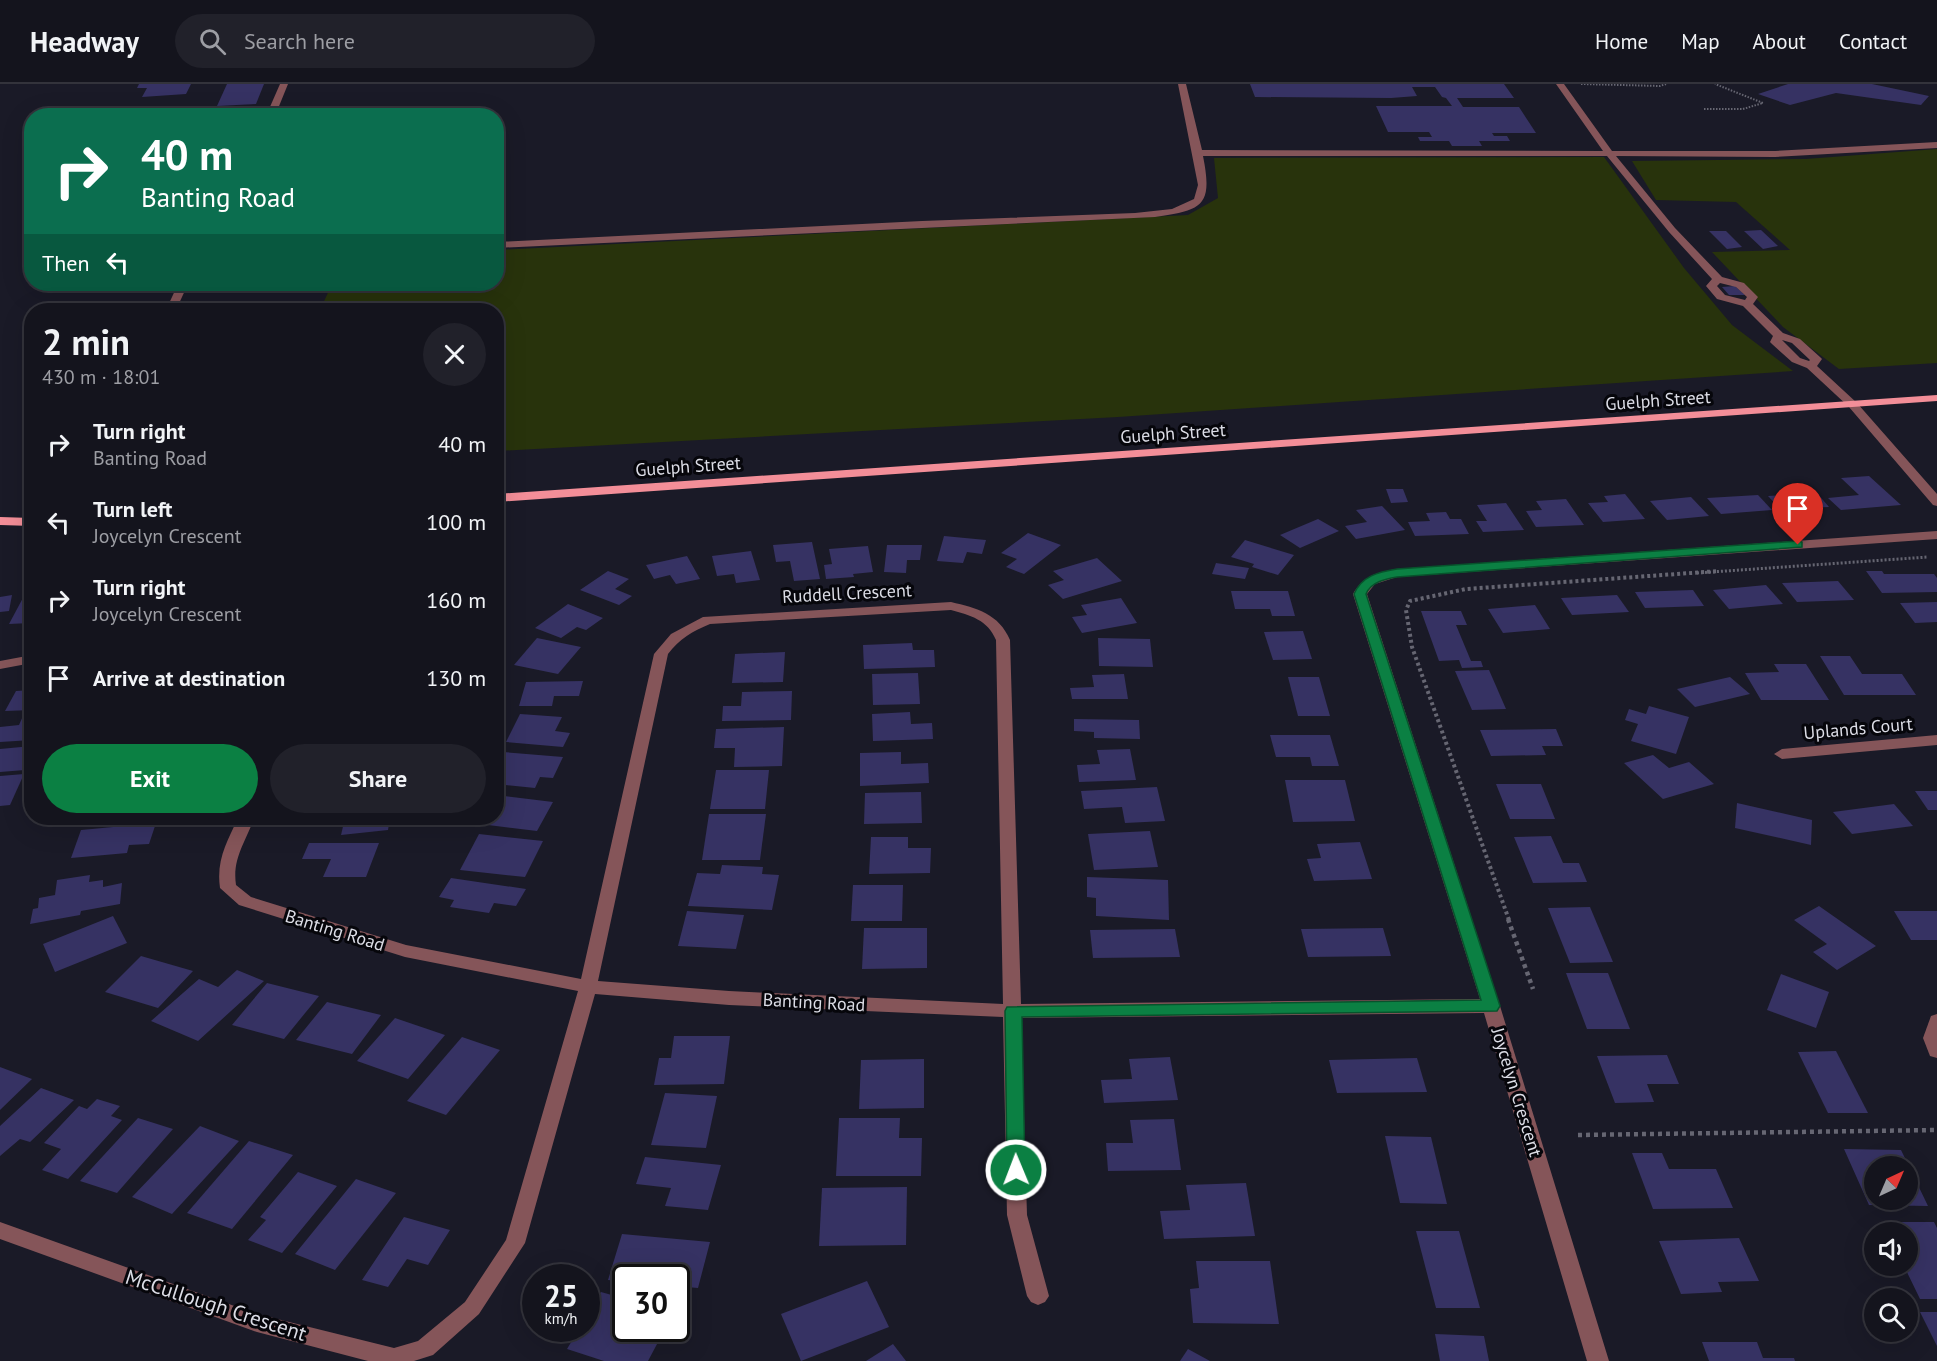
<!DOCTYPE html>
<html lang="en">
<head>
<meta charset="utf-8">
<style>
	body { margin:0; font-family:"PT Sans",sans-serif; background:#21212a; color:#f1f3f6; height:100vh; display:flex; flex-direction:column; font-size:22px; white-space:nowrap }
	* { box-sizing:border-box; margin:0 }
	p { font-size:20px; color:#9d9ea4 }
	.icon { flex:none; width:33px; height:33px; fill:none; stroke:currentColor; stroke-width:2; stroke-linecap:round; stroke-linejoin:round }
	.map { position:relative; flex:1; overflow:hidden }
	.sheet { position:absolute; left:24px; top:219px; width:480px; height:522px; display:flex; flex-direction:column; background:#14141d; border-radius:24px; box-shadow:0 6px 24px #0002,0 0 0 2px #33333b }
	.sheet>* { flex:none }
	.top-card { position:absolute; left:24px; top:24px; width:480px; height:183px; border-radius:24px; box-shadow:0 6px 24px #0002,0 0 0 2px #33333b; background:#0b6e4f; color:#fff; overflow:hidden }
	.needle { width:39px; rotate:44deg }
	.controls { position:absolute; left:1864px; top:1072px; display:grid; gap:12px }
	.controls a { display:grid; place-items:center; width:54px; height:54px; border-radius:50%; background:#14141d; box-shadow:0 6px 24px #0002,0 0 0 2px #33333b; font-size:30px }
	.speed { position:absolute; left:522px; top:1180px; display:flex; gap:12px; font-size:30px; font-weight:700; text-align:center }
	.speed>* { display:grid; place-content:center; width:78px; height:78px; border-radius:50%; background:#14141d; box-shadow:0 6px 24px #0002,0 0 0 2px #33333b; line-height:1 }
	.speed small { font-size:15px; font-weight:400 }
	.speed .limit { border:3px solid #111; border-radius:9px; background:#fff; color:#111 }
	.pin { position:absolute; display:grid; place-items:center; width:51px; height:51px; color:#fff; margin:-62px -26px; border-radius:50% 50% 50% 0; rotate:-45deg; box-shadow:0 0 6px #0007 }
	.pin .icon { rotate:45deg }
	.me { position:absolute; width:66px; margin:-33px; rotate:359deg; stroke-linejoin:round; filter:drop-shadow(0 0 4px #0008) }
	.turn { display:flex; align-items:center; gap:21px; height:126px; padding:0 18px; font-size:27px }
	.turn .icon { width:78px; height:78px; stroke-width:2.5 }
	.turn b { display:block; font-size:42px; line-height:51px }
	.then { display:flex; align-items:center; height:57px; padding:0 18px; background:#0003; gap:12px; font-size:22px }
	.round { display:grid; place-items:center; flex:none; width:63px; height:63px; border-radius:32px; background:#21212a }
	.overview { display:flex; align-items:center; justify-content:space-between; height:102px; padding:0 18px }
	h1 { font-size:36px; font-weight:800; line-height:45px }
	.cta { display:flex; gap:12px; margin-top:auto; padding:12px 18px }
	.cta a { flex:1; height:69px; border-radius:36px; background:#0b8043; color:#fff; font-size:24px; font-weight:800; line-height:69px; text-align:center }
	.cta a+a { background:#21212a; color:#f1f3f6 }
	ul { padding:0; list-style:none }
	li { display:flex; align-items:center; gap:18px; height:78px; padding:0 18px }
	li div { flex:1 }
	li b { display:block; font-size:22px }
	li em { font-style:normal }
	header { display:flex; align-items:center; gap:36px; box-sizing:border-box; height:84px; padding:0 30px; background:#14141d; border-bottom:2px solid #33333b }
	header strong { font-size:28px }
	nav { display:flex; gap:33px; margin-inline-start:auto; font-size:21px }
	.search { width:420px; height:54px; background:#21212a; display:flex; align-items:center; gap:15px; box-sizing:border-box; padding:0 21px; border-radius:33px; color:#9d9ea4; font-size:22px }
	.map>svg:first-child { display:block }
</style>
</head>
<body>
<header>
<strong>Headway</strong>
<div class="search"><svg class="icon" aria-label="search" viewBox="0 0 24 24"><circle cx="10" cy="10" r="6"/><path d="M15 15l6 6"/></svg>Search here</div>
<nav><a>Home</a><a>Map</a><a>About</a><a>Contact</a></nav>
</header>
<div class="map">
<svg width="1937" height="1277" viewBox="0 0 1937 1277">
	<rect width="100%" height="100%" fill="#1a1a27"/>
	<!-- green -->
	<g fill="#28330c">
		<path d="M1937 65V279L1839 285 1783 243 1712 168 1790 166 1736 118 1656 116 1632 77 1806 75Z"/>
		<path d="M1604 73 1684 184 1732 241 1793 287 1118 333 497 367 496 226H320L332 200H496L497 166 1188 131 1218 114 1214 74Z"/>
	</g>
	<!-- building -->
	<g fill="#363263" fill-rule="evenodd">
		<path d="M139 0H191L186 10 142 13 147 4H137Z"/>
		<path d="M227 0H264L256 20 217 22Z"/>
		<path d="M1250 0H1504L1514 14H1457L1463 23H1519L1536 49H1492L1494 52H1507L1510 57H1479L1482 62H1452L1449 57H1420L1418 53H1432L1429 48H1388L1376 22H1452L1446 14 1442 13 1435 3H1412L1417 12 1391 14 1255 13Z"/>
		<path d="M1788 0H1872L1929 12 1921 21 1836 9 1790 21 1758 10Z"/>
		<path d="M1761 146 1778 162 1763 165 1744 147Z"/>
		<path d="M1709 147H1726L1742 163 1727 165Z"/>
		<path d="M1735 202 1745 211H1729L1722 203Z"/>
		<path d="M1869 392 1901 421 1841 426 1828 414 1859 411 1841 394Z"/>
		<path d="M1386 405H1403L1408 418 1391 419Z"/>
		<path d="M1817 409 1829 423 1780 425 1768 412Z"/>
		<path d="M1625 410 1645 435 1603 438 1588 419 1608 418 1604 412Z"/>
		<path d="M1758 411 1772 426 1721 430 1707 414Z"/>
		<path d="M1691 413 1709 432 1667 436 1650 417Z"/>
		<path d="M1566 415 1584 441 1536 443 1526 427 1542 426 1536 417Z"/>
		<path d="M1506 419 1524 446 1483 448 1476 437H1487L1477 421Z"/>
		<path d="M1382 422 1405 446 1356 455 1345 442 1367 438 1356 426Z"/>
		<path d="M1446 428 1450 435H1461L1469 450 1415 452 1408 438 1430 437 1426 429Z"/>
		<path d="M1318 435 1339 447 1300 464 1280 451Z"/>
		<path d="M1028 449 1061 461 1024 490 1006 483 1017 475 1001 469Z"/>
		<path d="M944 452 986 456 982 470 967 468 963 479 937 477Z"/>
		<path d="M1245 456 1294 471 1278 491 1252 483 1254 480 1231 473Z"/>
		<path d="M812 458 820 495 794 497 790 477 776 478 773 461Z"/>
		<path d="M887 461H922L920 476H907L906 489 884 488Z"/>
		<path d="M868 462 873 488 853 490 854 493 826 495 824 481 832 480 829 465Z"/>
		<path d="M751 467 760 496 736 499 734 490 717 492 712 472Z"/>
		<path d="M687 472 700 495 676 500 670 491 654 495 646 481Z"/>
		<path d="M1097 474 1122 497 1063 515 1048 501 1064 496 1053 487Z"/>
		<path d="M1216 479 1249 484 1245 495 1212 490Z"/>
		<path d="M608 487 629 495 615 505 632 512 619 521 580 506Z"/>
		<path d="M1866 487H1882L1884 490H1934L1937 494V508L1882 509Z"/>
		<path d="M1838 497 1854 516 1797 518 1782 499Z"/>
		<path d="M1766 501 1783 520 1729 525 1713 506Z"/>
		<path d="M1693 506 1704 522 1645 524 1635 508Z"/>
		<path d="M1231 507H1288L1295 532H1272L1270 525H1235Z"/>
		<path d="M12 511 9 527 0 528V513Z"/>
		<path d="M32 511 30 539 9 540 24 512Z"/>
		<path d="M1617 511 1629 528 1572 531 1561 514Z"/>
		<path d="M1121 514 1137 539 1082 549 1072 533 1087 531 1081 521Z"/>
		<path d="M1937 518V538L1915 539 1900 519Z"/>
		<path d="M568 520 603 534 586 546 577 543 561 554 535 544Z"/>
		<path d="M1535 521 1550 545 1503 549 1488 525Z"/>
		<path d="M1421 527H1461L1467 541H1456L1471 577H1481L1483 583 1462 584 1459 576 1439 577Z"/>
		<path d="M1303 547 1312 575 1273 576 1264 548Z"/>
		<path d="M537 554 581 563 558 590 514 581Z"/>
		<path d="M1098 554 1150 555 1153 583 1099 582Z"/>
		<path d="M912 559 913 566H934L935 583 864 585 863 561Z"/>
		<path d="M785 568 783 598 732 599 735 570Z"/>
		<path d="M1820 572H1850L1862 590H1902L1916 611H1844Z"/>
		<path d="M1774 580H1806L1829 616H1761L1745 589 1779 588Z"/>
		<path d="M1489 586 1506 625 1472 626 1455 587Z"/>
		<path d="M918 589 920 620 873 621 872 590Z"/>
		<path d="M1124 590 1128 615H1072L1070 604 1094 603 1092 591Z"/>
		<path d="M1288 593H1319L1330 632H1298Z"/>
		<path d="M1730 593 1750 610 1695 623 1677 605Z"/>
		<path d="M583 597 579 612H554L552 622H519L526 598Z"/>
		<path d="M32 606V626L5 627 16 607Z"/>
		<path d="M792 607 791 636 722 637 723 622H741L742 608Z"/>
		<path d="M1649 622 1689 633 1676 670 1631 657 1638 640 1625 636 1629 625 1646 630Z"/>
		<path d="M910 628 911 640 932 639 933 655 873 657 872 630Z"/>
		<path d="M520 630 562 633 555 647 570 649 563 663 506 658Z"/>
		<path d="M32 631V656L0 658V643L19 641 23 632Z"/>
		<path d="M1074 635 1139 636 1140 655 1094 654V648L1074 647Z"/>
		<path d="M784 643 782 682 734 683 735 664H714L716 645Z"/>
		<path d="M1556 645 1563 662H1542L1546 671 1491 672 1480 646Z"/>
		<path d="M1270 651H1330L1339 682H1312L1310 673H1276Z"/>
		<path d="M32 662 25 686 0 688V665Z"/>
		<path d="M1130 665 1136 696 1079 698 1077 681 1100 680 1097 666Z"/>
		<path d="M503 668 563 673 553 694 540 693 535 704 496 700V680Z"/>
		<path d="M901 668V680L928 679 929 699 860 702V669Z"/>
		<path d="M1653 671 1669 684 1689 678 1714 700 1663 715 1624 679Z"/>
		<path d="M716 686H769L765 725H710Z"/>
		<path d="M24 690 10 721 0 722V692Z"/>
		<path d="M1285 696H1345L1355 737 1293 738Z"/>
		<path d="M1496 700H1541L1555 735H1510Z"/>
		<path d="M1157 703 1165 737 1125 739 1122 723 1084 725 1081 707Z"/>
		<path d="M1915 707H1937V726H1928Z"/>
		<path d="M921 708 922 739 864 740 865 709Z"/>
		<path d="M496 711 553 718 537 747 472 739 475 734H496Z"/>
		<path d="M1737 719 1812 736 1811 761 1735 744Z"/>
		<path d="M1894 720 1913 742 1852 750 1833 728Z"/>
		<path d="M709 730H766L760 776H702Z"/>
		<path d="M345 734H390L388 746 341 751Z"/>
		<path d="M156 739 149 760 129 761 127 769 71 774 81 746Z"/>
		<path d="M1150 747 1158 783 1094 786 1088 750Z"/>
		<path d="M479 750 543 757 525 793 460 786Z"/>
		<path d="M1551 752 1563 779H1579L1587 798 1533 799 1514 753Z"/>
		<path d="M871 753H908V764H931L930 789 869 790Z"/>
		<path d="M1360 758 1372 795 1314 797 1307 775 1321 774 1317 760Z"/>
		<path d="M309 759H379L366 793H323L331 775H302Z"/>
		<path d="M722 781 763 783 762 790 779 791 772 826 688 822 697 789 720 790Z"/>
		<path d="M90 791 89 798 103 796V803L122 799 120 820 81 827 80 831 30 840 33 825 38 824 39 814 55 811 57 796Z"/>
		<path d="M1087 793 1168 796 1169 836 1096 832V814L1087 813Z"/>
		<path d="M451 794 526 805 516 822 494 819 489 829 450 823 454 816 439 813Z"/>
		<path d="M853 801H903L902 837H851Z"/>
		<path d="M1819 822 1876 862 1837 886 1813 868 1827 860 1794 836Z"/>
		<path d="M1590 823 1613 878 1570 879 1548 824Z"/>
		<path d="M687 827 744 831 736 865 678 862Z"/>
		<path d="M1894 827H1937V856H1911Z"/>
		<path d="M113 832 127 859 55 888 43 860Z"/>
		<path d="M864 844H927V884L862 885Z"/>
		<path d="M1383 844 1391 872 1308 873 1301 845Z"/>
		<path d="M1175 845 1180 873 1093 874 1090 846Z"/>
		<path d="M141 872 193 887 158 924 105 908Z"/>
		<path d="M237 886 264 897 198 957 151 937 199 895 218 903Z"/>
		<path d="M1566 889H1608L1630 945H1587Z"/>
		<path d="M1781 890 1829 908 1816 944 1767 926Z"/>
		<path d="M267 899 319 912 284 955 232 941Z"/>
		<path d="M327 918 381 931 352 970 296 956Z"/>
		<path d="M395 934 445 951 408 995 357 977Z"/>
		<path d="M674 952H730L724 1000 654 1001 659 974H671Z"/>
		<path d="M462 953 500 966 446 1031 407 1017Z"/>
		<path d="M1836 967 1868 1029H1828L1798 968Z"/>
		<path d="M1667 971 1679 1000H1647L1654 1018 1615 1019 1597 972Z"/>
		<path d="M1170 973 1178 1016 1104 1019 1101 996 1132 995 1129 975Z"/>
		<path d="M1417 974 1427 1008 1337 1009 1329 976Z"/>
		<path d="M924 975V1024L859 1025 861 976Z"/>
		<path d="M0 983 32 995 0 1026Z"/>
		<path d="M41 1004 74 1016 30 1058 20 1055 0 1072V1042Z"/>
		<path d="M665 1009 717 1012 706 1064 651 1061Z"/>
		<path d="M97 1015 120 1022 111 1032 122 1036 68 1095 42 1086 61 1065 44 1059 79 1022 87 1025Z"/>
		<path d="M138 1034 173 1045 117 1109 80 1097Z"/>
		<path d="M839 1034H900L899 1054H922L921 1092H836Z"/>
		<path d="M1174 1035 1181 1086 1108 1087 1106 1059H1133L1130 1036Z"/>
		<path d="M200 1042 239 1057 172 1130 132 1113Z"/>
		<path d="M1385 1052 1431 1053 1447 1120 1400 1119Z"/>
		<path d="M249 1057 293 1071 232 1145 187 1129Z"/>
		<path d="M1844 1065 1901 1066 1928 1122 1869 1121ZM1875 1083H1908V1116H1875Z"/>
		<path d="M1632 1069H1662L1669 1085H1716L1733 1124 1653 1125Z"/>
		<path d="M645 1073 721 1081 708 1126 665 1122 671 1104 636 1100Z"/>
		<path d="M298 1088 337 1102 282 1169 248 1156 266 1136 260 1133Z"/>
		<path d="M356 1095 396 1109 335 1186 295 1170Z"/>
		<path d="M1246 1099 1255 1152 1164 1155 1160 1127 1190 1126 1186 1101Z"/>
		<path d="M907 1103 906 1161 819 1162 822 1104Z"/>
		<path d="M404 1133 450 1146 428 1181 407 1175 388 1203 362 1196Z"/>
		<path d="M1883 1138H1934L1937 1144V1215H1920L1904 1182H1908V1149H1888Z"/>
		<path d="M1416 1147H1459L1480 1224H1436Z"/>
		<path d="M622 1150 710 1158 698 1204 676 1202V1194H626V1198L608 1196Z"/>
		<path d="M1739 1154 1759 1197 1718 1198 1722 1208 1681 1210 1659 1157Z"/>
		<path d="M1196 1177H1270L1279 1240 1193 1239 1190 1205 1199 1204Z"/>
		<path d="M867 1197 889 1243 801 1277 781 1230Z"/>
		<path d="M601 1208 626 1215V1245H665L648 1277H604L567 1265 579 1245H586V1232Z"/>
		<path d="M1920 1228H1937V1262Z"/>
		<path d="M1435 1250 1484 1252 1489 1277H1440Z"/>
		<path d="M1702 1258H1757L1763 1274H1794L1795 1277H1709Z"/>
		<path d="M893 1260 906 1277H866Z"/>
		<path d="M1188 1265 1210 1277H1180Z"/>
	</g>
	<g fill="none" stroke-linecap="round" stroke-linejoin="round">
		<!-- path-far3 -->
		<g stroke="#666672" stroke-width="2" stroke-dasharray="1.5 1.5" stroke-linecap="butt">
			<path d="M1581 0 1660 2 1666 0"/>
			<path d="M1704 25H1743L1763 19 1715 0"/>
		</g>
		<!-- path-far2 -->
		<path stroke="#666672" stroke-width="3" stroke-dasharray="2 2" stroke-linecap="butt" d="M1697 489 1928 473"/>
		<!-- path-far1 -->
		<path stroke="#666672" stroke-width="4" stroke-dasharray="3 3" stroke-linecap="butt" d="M1509 836 1412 563 1406 526 1410 517 1466 505 1719 487"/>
		<!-- path -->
		<g stroke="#666672" stroke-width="4.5" stroke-dasharray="4 4" stroke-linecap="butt">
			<path d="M1508 835 1533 905"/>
			<path d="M1578 1051 1937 1046"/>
		</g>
		<!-- minor -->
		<g fill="#855559" fill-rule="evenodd">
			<path d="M280 0H288L275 32H266Z"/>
			<path d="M1178 0H1186L1202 66 1603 67 1556 0H1564L1612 67H1775L1937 58V64L1775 73 1616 72 1675 144 1722 193 1744 199 1758 213 1753 220 1783 249 1800 255 1820 273 1822 275 1817 282 1857 319 1937 410V422L1933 421 1849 323 1807 284 1792 278 1772 260 1770 258 1773 252 1743 222 1717 215 1706 202 1712 195 1669 148 1607 72H1203C1213 122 1203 126 1155 133L496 164V158L922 137 1135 129 1172 125 1194 115 1198 101ZM1720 199 1736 203 1747 213 1745 216 1725 211 1717 202ZM1782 256 1792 259 1810 276 1809 277 1800 274Z"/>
			<path d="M178 200H188L176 226H166Z"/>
			<path d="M1937 447V455L1397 493 1375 500 1367 510 1500 922 1609 1277H1587L1484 929 1021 934 1027 1131 1049 1212 1045 1218 1038 1221 1031 1218 1027 1212 1007 1131 1003 933 729 921 595 910 525 1159 479 1230 433 1271 414 1277H368L257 1248 0 1155V1138L257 1230 394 1264 418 1257 465 1218 506 1156 578 907 405 873 239 821 220 804C216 776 227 758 238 734H254C246 758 232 774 236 801L251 813 406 861 581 895 654 570 671 550 703 533 951 518C977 524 999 530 1010 556L1021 920 1480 915 1353 510C1363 492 1378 488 1397 485ZM951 526C970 531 988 536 996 556L1003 920 729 907 598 897 668 570C679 555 693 547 710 540Z"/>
			<path d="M32 571V579L0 585V577Z"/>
			<path d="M1937 651V661L1782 675 1774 670 1782 665Z"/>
			<path d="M1937 930V974L1930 972 1923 954 1931 932Z"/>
		</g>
		<!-- major -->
		<g fill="#f38e98" fill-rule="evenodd">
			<path d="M1937 311V317L496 418V410Z"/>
			<path d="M0 433 32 434V442L0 441Z"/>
		</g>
	</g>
	<!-- route -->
	<path fill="#0b8043" stroke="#07532c" stroke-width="1.5" d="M1798 457 1802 458V463L1397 493C1385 495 1371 498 1366 510L1500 922 1497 927 1022 933 1025 1086 1022 1091 1016 1093 1010 1091 1007 1086 1005 927 1007 923 1481 916 1354 510C1362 492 1378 488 1397 485Z"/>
	<g text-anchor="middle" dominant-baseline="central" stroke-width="6" stroke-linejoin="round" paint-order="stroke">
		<!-- street labels -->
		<g font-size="18" fill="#dcdde6" stroke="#06060b">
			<text transform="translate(1658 316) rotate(-4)">Guelph Street</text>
			<text transform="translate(1173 349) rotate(-4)">Guelph Street</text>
			<text transform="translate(688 382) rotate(-4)">Guelph Street</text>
			<text transform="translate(847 509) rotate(-3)">Ruddell Crescent</text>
			<text transform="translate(1858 644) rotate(-5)">Uplands Court</text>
			<text transform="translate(335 846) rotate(17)">Banting Road</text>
			<text transform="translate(814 918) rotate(3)">Banting Road</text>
			<text transform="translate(1517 1008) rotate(73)">Joycelyn Crescent</text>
		</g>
		<!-- near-street labels -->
		<g font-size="21" fill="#dcdde6" stroke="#06060b">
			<text transform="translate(216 1221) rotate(18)">McCullough Crescent</text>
		</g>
	</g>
</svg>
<div class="controls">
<a><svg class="needle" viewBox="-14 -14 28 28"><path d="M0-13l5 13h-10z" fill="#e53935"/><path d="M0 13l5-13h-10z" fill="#9d9ea4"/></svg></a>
<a><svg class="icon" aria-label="sound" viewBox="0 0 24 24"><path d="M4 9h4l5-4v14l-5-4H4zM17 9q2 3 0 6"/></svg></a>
<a><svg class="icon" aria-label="search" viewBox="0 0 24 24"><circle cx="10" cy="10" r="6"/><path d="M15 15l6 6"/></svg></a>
</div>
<div class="speed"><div>25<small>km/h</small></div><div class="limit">30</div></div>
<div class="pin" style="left:1798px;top:461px;background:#d93025"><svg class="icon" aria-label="arrive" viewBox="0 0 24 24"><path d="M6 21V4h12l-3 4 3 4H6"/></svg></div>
<svg class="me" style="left:1016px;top:1086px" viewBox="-20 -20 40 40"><circle r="17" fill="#0b8043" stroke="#fff" stroke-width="3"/><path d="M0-11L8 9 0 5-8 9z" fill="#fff"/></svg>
<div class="top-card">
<div class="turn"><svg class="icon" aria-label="right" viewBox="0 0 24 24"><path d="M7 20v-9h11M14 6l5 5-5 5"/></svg><div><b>40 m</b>Banting Road</div></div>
<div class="then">Then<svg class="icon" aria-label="left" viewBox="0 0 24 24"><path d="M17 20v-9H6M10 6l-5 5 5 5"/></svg></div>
</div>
<section class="sheet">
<div class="overview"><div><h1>2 min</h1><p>430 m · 18:01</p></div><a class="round"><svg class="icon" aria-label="close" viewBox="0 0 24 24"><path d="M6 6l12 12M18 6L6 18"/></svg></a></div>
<ul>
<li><svg class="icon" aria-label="right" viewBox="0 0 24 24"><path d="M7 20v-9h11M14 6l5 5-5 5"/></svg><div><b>Turn right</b><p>Banting Road</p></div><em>40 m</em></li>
<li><svg class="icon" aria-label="left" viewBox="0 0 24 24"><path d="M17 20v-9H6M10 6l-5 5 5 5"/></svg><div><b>Turn left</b><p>Joycelyn Crescent</p></div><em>100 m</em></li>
<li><svg class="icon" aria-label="right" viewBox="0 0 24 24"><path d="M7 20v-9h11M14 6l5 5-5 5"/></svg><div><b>Turn right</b><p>Joycelyn Crescent</p></div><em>160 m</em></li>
<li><svg class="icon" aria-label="arrive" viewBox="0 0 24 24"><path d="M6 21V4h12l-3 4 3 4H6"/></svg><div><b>Arrive at destination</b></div><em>130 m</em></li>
</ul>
<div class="cta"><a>Exit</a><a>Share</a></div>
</section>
</div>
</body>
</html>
